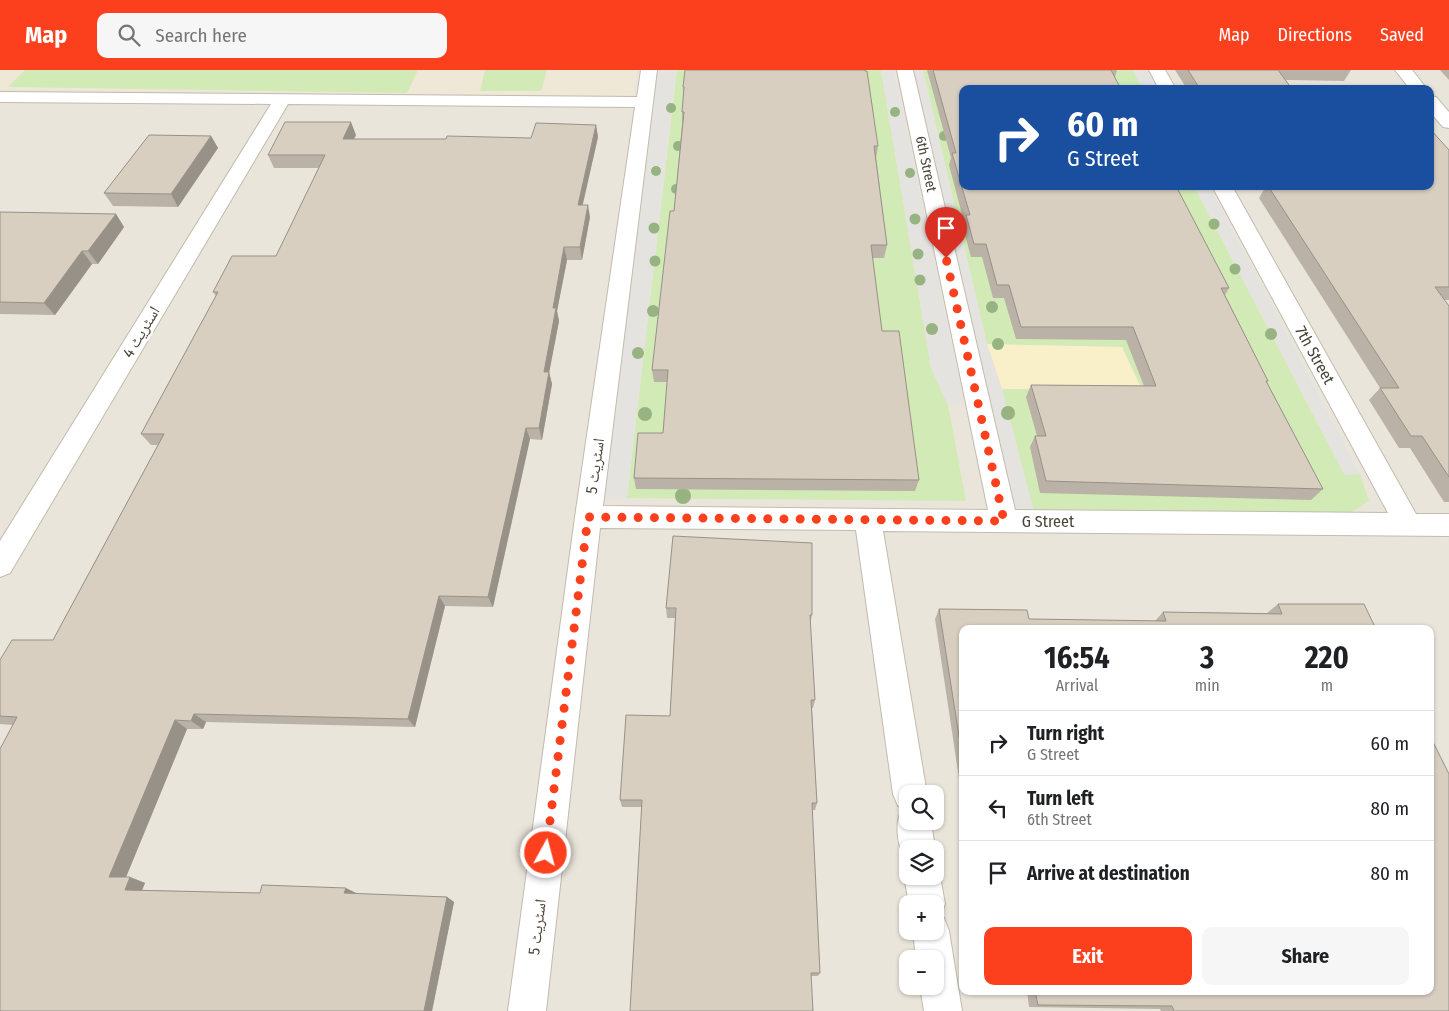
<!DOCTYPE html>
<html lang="en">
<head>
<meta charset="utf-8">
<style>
	body { margin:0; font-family:"Fira Sans Condensed","Noto Naskh Arabic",sans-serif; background:#f6f6f6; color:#202124; height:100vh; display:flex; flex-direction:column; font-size:19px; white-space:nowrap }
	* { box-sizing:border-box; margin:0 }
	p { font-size:16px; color:#757577 }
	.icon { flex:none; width:28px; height:28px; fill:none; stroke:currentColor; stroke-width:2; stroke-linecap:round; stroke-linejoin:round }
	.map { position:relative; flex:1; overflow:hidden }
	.details { position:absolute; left:959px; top:555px; width:475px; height:370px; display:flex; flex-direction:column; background:#fff; border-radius:10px; box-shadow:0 1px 4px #0004 }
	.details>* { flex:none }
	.hud { position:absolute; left:959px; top:15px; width:475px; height:105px; border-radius:10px; box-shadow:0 1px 4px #0004; background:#1a4fa0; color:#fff; overflow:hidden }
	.fabs { position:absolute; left:899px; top:715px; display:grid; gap:10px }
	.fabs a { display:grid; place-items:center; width:45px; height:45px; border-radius:10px; background:#fff; box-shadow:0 1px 4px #0004; font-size:25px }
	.pin { position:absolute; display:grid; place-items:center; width:42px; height:42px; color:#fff; margin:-51px -21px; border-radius:50% 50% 50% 0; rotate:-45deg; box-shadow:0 0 5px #0007 }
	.pin .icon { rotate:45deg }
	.me { position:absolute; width:55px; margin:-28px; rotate:7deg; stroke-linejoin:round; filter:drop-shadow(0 0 4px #0008) }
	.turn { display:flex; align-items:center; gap:18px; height:105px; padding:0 25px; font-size:22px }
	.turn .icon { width:65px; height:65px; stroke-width:2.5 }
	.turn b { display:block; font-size:35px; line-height:42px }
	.eta { display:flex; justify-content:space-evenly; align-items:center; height:85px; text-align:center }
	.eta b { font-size:30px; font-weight:700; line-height:35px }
	.action { display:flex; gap:10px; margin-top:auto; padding:10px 25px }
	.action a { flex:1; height:58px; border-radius:10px; background:#fc3f1d; color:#fff; font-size:20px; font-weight:700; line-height:58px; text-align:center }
	.action a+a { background:#f6f6f6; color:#202124 }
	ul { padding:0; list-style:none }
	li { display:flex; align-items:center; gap:15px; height:65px; padding:0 25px; border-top:1px solid #e0e0e0 }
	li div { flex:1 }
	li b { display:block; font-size:19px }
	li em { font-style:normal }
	header { display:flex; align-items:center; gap:30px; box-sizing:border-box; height:70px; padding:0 25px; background:#fc3f1d; color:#fff }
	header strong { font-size:24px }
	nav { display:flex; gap:28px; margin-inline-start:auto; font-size:18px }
	.search { width:350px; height:45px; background:#f6f6f6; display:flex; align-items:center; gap:12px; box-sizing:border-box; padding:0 18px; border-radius:10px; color:#757577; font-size:19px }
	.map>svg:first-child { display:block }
</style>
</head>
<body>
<header>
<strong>Map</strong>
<div class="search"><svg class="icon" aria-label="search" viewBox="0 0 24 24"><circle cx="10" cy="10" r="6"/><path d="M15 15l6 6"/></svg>Search here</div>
<nav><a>Map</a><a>Directions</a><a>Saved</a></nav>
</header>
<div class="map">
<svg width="1449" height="941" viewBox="0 0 1449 941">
	<rect width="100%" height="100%" fill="#f6f3ec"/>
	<!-- residential -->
	<path fill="#eae5da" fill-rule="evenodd" d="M0 0H1449V941H0ZM962 19H1430V116H962ZM962 559H1430V921H962ZM908 724H935V751H908ZM908 779H935V806H908ZM908 834H935V861H908ZM908 889H935V916H908Z"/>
	<!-- education -->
	<path fill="#efe8d6" d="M0 0H637L633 26 0 19Z"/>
	<!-- green -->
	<g fill="#d2eab5">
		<path d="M25 0H418L407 23 8 17Z"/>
		<path d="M485 0H547L541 21H480Z"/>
		<path d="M677 0H881L931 298 948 335 966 431 627 428Z"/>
		<path d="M923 0H1133L1143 19H962V116H1194L1344 404H1360L1369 431 1350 443 1033 439 1002 319 1141 318 1122 277 987 274Z"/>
	</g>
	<!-- sand -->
	<path fill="#f9efc9" d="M987 274 1122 277 1141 318 1002 319Z"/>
	<!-- parking -->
	<g fill="#e5e3e0">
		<path d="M653 0H676L627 428 600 429Z"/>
		<path d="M881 0H894L964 331 948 335 931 298Z"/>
		<path d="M910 0H923L987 274 1002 319 1033 439 1009 438Z"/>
		<path d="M1133 0H1148L1158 19H1143Z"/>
		<path d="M1194 116H1209L1360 404 1345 405Z"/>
	</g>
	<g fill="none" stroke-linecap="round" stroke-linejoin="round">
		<defs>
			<g id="minor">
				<path d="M641 0H657L603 436 988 440 897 0H913L1015 440 1388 443 1212 116H1232L1416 444H1449V466L883 461 927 724H908V751H931L935 779H908V792C897 781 893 749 904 738L898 736 893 724 856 460 600 458 546 941H508L575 447 635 37 288 34 10 503 0 507V471L271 34 0 32V22L637 27Z"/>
				<path d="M1149 0H1165L1176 19H1159Z"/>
				<path d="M1395 0H1412L1427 19H1410Z"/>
				<path d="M1430 26 1436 27 1449 42V58L1443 57 1430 42Z"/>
				<path d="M935 795 940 806 945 834 940 846 944 848 949 861 962 941H924L920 916H935V889H916L913 861H935V834H909L904 806 908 799V806H935Z"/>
			</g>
		</defs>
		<!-- minor casing -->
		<use href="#minor" stroke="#c2bbae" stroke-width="2"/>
		<!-- minor -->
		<use href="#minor" fill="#fff" fill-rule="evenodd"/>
	</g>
	<!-- trees -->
	<g fill="#97b381">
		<circle cx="671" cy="38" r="5"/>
		<circle cx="895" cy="42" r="5"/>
		<circle cx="944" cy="66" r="5"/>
		<circle cx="678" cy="76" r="5"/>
		<circle cx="656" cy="101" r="5"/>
		<circle cx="910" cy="103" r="5"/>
		<circle cx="676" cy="119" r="5"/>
		<circle cx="915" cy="149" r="5.5"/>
		<circle cx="1214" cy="154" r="5.5"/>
		<circle cx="654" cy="158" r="5.5"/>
		<circle cx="918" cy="184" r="5.5"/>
		<circle cx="655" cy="191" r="5.5"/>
		<circle cx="1235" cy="199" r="5.5"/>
		<circle cx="920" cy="210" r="5.5"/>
		<circle cx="992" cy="237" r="6"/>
		<circle cx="653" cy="241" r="6"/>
		<circle cx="932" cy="259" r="6"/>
		<circle cx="1271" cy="264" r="6"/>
		<circle cx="998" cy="274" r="6"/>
		<circle cx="638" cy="283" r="6"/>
		<circle cx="1008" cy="343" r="7"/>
		<circle cx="645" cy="344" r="7"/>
		<circle cx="683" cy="426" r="8"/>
	</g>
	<!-- wall -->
	<g fill="#bab2a6">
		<path d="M927 0H1117L1115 7 962 19 1229 218 1225 225 1268 311 1267 313 1323 419 1311 430 1040 423 1030 377 1035 366H1037L1026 327 1031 315 1144 316 1126 270 1016 269 1004 228H993L982 187H971L963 158 964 152 949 95 951 88Z"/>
		<path d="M1175 0H1351L1344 11 1286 10 1292 19H1187Z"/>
		<path d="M1440 0H1449V10Z"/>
		<path d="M683 17 878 76 876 89V88L887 175 884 188H872L882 261 919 410 915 421 636 419 634 408 663 363 667 312H654L652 300 674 141 682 54V42L683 28Z"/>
		<path d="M596 55 598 67 582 135 590 147 582 190H567L557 241 559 251 549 302 552 314 542 370 530 369 493 537 445 536 415 657 206 652 203 659H187L126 807H130L145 813 142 820 260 823H356L355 824 447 827 454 832 432 941H0L13 655 0 654V590L53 570 158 375H151L141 364 216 226 213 222 276 186 319 98H274L268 85 356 65 354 69H446L531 68Z"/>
		<path d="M211 66 218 78 178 137 113 136 104 123Z"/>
		<path d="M1449 80V230H1444L1449 236V432H1444L1410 378H1399L1369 330 1380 318 1259 128 1266 116H1430Z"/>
		<path d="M0 142 116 144 124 157 98 194H92L55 245 0 244Z"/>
		<path d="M1278 534 1376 559H962V728L935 549 939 539 1029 549 1155 551 1163 542 1267 543Z"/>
		<path d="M666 538 812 545 810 555 815 630 813 638H812L817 733 815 740H812L820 903 818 906H811L642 737H622L620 730 670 646 675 548H667Z"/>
		<path d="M1027 921H1430L1449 941H1161L1160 939 1029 937Z"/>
	</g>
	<!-- shaded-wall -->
	<g fill="#979187">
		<path d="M351 52 356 65 348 81 343 69Z"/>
		<path d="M596 55 598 67 580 147 578 135Z"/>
		<path d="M211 66 218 78 178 137 171 124Z"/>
		<path d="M588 135 590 147 582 190 580 177Z"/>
		<path d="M116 144 124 157 98 194 88 181Z"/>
		<path d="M564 177 567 190 557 241 559 251 547 314 544 302 553 238Z"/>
		<path d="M82 181 92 194 55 245 44 233Z"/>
		<path d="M549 302 552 314 542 370 539 358Z"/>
		<path d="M526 358 530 369 493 537 488 527Z"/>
		<path d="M439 526 445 536 415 657 408 649Z"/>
		<path d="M194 644 206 652 203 659 191 651Z"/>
		<path d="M175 650 187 659 124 812 109 807Z"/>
		<path d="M130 807 145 813 140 825 125 820Z"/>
		<path d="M346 818 356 823 354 828 344 823Z"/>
		<path d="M447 827 454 832 432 941H424Z"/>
	</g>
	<!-- building -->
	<g fill="#d8cfc1" stroke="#979187">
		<path d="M685 0H864L865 1H867L878 76H874L887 175H871L882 261H899L919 410 634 408 638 363H663L668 300H652L670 141H674L684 42H682L684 17H683Z"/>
		<path d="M933 0H1111L1121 19H962V116H1176L1229 218H1221L1268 311H1266L1323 419 1046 411 1035 366H1046L1031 315 1156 316 1133 257H1021L1009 215H997L986 174H974L966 145H970L952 83H956Z"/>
		<path d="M1188 0H1278L1292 19H1200Z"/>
		<path d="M285 52H351L343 69H446L447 66 531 68 536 53 596 55 578 135H588L580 177H564L553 238H556L544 302H549L539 358H526L488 527 439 526 408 649 194 644 191 651 175 650 109 807H130L125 820 260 823 262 815 346 818 344 823 447 827 424 941H0V679L17 647 0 646V590L12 570H53L164 364H141L218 222H213L232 186H276L325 85H268Z"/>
		<path d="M1430 59 1449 80V217H1435L1449 236V407L1422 366H1411L1380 318H1399L1268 116H1430Z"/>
		<path d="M149 65 211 66 171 124 104 123Z"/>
		<path d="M0 142 116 144 88 181H82L44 233 0 232Z"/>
		<path d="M673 466 812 473V545H810L815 630H811L817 733H812L820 903H811L813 941H630L642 730H620L626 645 670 646 676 538H666Z"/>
		<path d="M1278 534H1364L1376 559H962V685L939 539 1027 540 1029 549 1166 551 1163 542 1282 544Z"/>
		<path d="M1430 666 1449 704V941H1174L1172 936 1038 935 1035 921H1430Z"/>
	</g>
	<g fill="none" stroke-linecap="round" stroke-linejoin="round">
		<!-- route -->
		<path stroke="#fc3f1d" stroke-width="9" stroke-dasharray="0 16.2" d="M546 783 588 447 1004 451 946 188"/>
	</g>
	<g text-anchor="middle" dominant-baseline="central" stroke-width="5" stroke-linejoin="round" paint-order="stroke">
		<!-- far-street labels -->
		<g font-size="14" fill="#4b4439" stroke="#fff">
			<text transform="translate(926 94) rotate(78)">6th Street</text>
		</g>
		<!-- street labels -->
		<g font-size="16" fill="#4b4439" stroke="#fff">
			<text transform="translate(141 262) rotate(-59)">اسٹریٹ 4</text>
			<text transform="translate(1315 285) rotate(61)">7th Street</text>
			<text transform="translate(595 396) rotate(-82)">اسٹریٹ 5</text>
			<text x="1048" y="451">G Street</text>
			<text transform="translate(537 857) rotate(-83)">اسٹریٹ 5</text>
		</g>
	</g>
</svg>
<div class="fabs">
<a><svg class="icon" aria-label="search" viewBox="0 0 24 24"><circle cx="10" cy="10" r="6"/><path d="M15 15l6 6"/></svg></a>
<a><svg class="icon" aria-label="layers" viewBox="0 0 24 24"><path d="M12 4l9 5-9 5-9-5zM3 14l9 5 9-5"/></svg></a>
<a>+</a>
<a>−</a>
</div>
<div class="pin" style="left:946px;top:188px;background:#d93025"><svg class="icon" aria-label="arrive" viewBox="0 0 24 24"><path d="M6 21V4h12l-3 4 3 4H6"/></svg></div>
<svg class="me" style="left:546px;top:783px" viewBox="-20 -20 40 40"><circle r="17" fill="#fc3f1d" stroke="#fff" stroke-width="3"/><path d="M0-11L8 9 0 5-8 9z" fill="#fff"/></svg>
<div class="hud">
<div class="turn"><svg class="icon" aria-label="right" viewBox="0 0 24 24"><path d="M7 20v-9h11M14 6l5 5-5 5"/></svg><div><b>60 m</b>G Street</div></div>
</div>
<section class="details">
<div class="eta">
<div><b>16:54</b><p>Arrival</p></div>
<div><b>3</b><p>min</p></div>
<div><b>220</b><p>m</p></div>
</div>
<ul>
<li><svg class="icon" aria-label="right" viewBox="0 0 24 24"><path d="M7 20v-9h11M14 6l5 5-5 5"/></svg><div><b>Turn right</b><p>G Street</p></div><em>60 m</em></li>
<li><svg class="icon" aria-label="left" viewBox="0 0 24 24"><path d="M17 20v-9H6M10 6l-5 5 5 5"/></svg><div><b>Turn left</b><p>6th Street</p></div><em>80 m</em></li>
<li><svg class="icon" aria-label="arrive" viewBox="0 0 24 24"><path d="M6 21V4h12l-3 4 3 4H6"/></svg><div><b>Arrive at destination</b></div><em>80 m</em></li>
</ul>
<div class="action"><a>Exit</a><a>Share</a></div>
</section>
</div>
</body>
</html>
